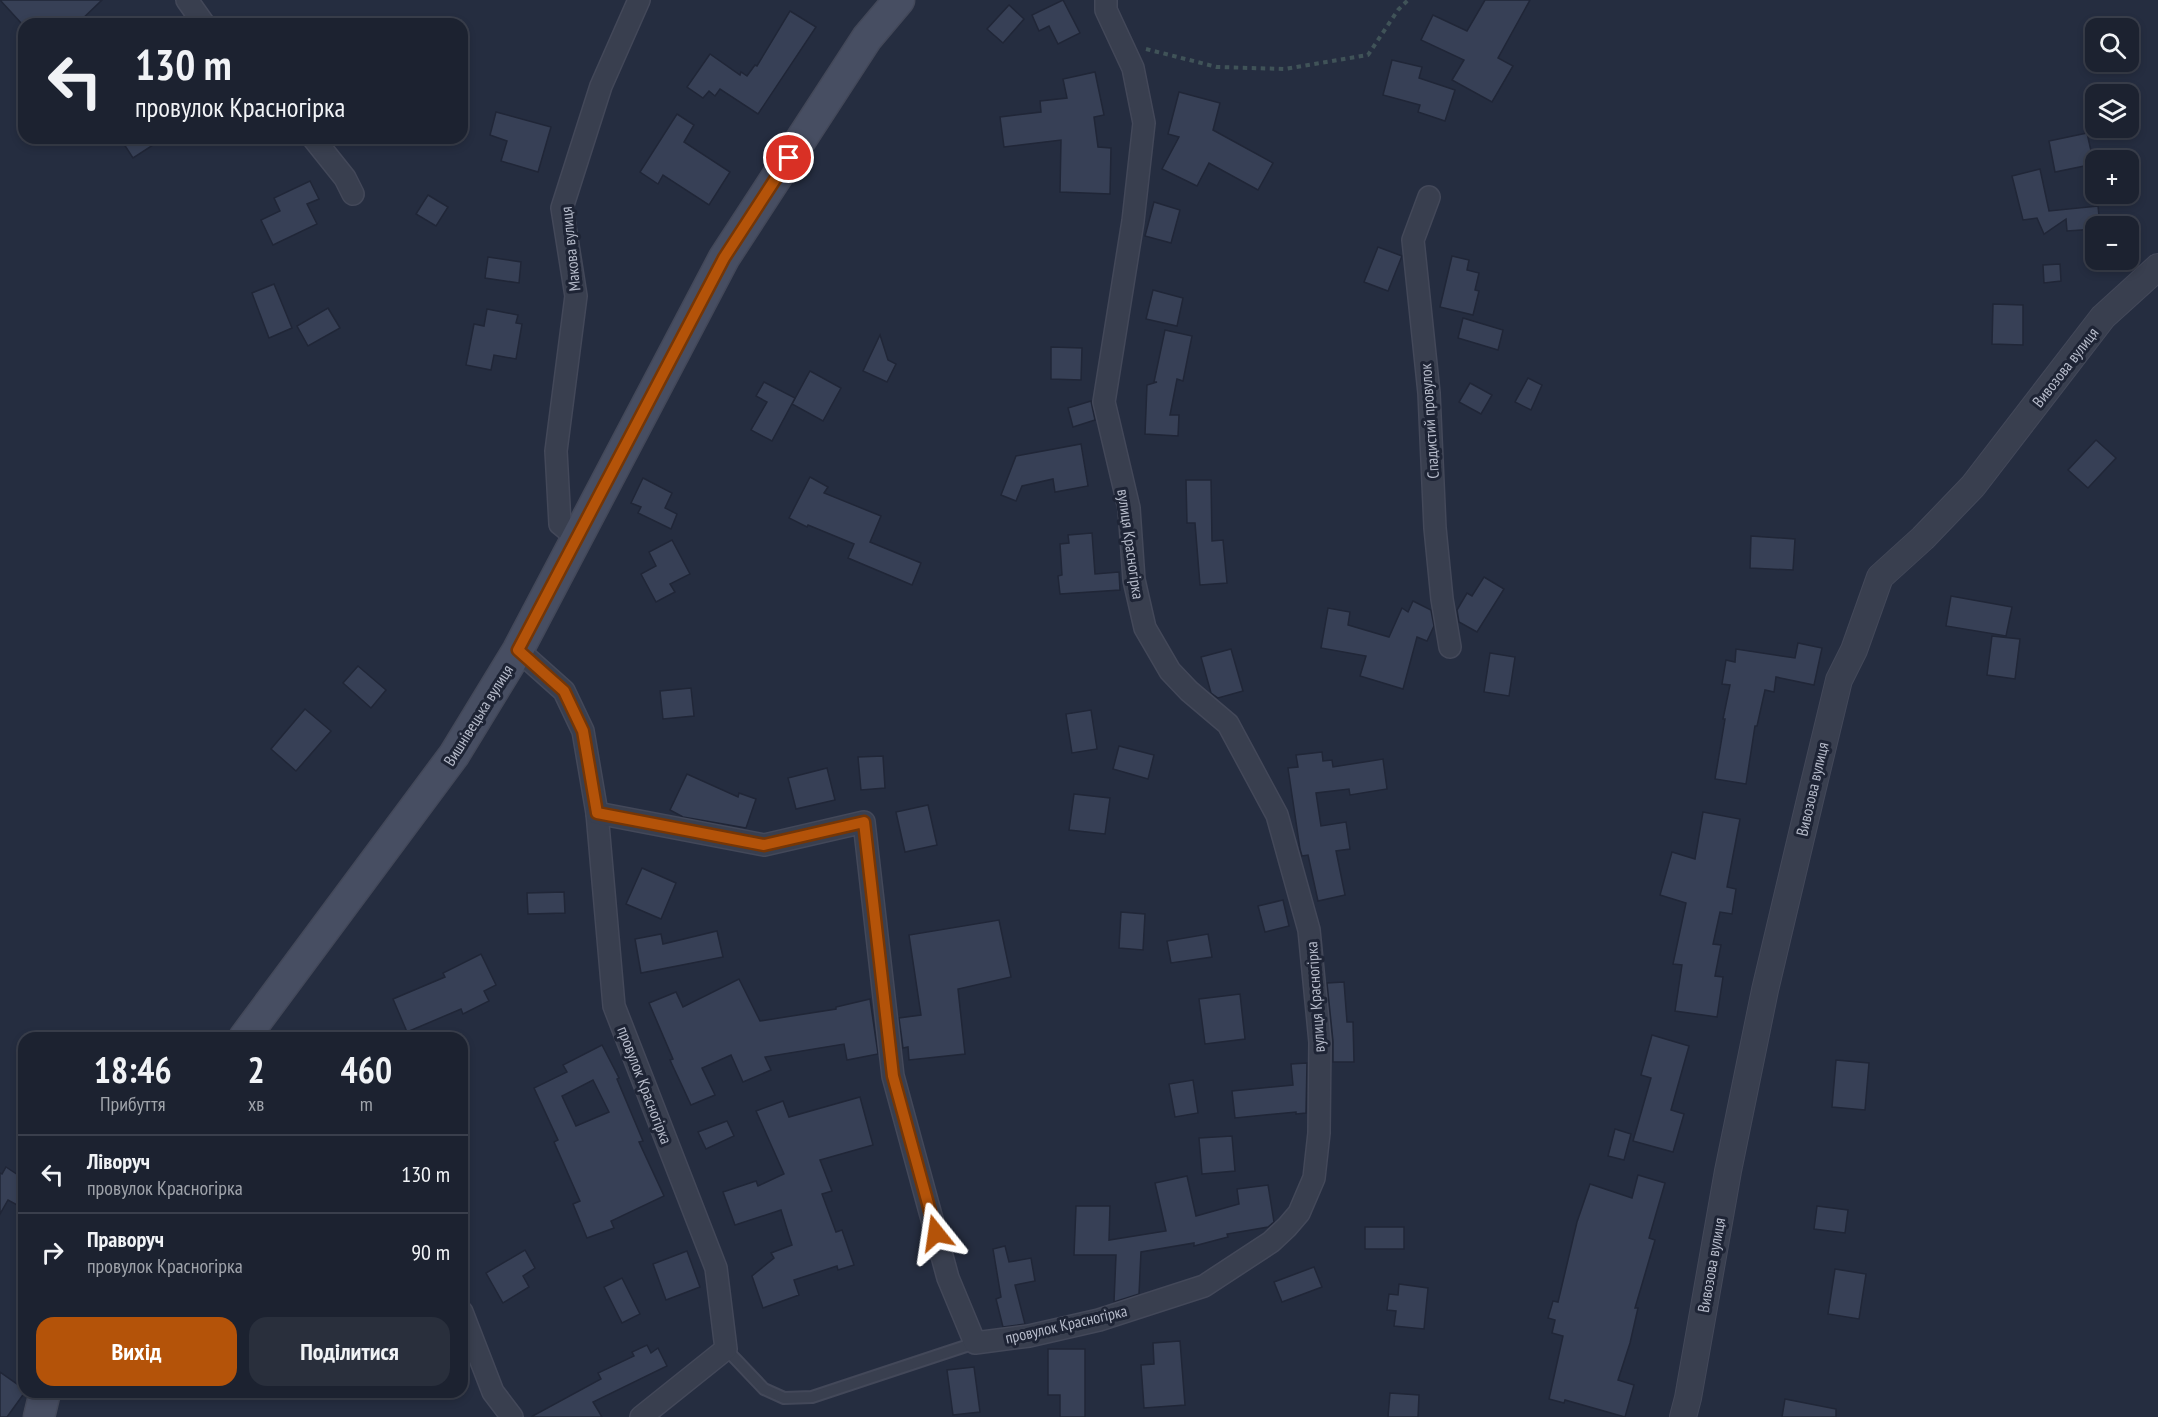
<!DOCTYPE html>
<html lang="uk">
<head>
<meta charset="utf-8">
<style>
	body { margin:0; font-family:"PT Sans Narrow",sans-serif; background:#292f3c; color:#f1f3f6; height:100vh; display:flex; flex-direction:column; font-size:22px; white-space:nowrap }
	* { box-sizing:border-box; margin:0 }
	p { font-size:20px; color:#a0a4ab }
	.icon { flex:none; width:33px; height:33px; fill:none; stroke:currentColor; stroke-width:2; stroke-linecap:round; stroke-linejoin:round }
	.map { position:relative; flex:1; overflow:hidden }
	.side { position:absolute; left:18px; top:1032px; width:450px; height:366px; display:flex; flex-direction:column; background:#1c2230; border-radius:18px; box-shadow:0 3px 9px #0003,0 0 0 2px #3a3f4c }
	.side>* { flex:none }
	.top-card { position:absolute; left:18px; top:18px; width:450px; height:126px; border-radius:18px; box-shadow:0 3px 9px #0003,0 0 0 2px #3a3f4c; background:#1c2230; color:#f1f3f6; overflow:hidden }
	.fabs { position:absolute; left:2085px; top:18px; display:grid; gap:12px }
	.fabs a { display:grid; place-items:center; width:54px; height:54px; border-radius:12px; background:#1c2230; box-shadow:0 3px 9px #0003,0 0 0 2px #3a3f4c; font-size:30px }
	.pin { position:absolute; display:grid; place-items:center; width:51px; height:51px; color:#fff; margin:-26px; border:3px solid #fff; border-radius:50%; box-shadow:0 2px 6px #0007 }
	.me { position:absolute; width:66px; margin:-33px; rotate:345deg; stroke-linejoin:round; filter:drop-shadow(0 0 4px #0008) }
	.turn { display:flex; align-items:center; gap:21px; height:126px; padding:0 18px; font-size:27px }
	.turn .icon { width:78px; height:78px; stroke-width:2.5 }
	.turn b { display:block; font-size:42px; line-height:51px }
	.eta { display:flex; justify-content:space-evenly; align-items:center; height:102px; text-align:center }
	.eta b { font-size:36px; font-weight:700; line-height:42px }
	.button { display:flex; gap:12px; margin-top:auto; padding:12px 18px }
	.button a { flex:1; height:69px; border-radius:18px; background:#b45309; color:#fff; font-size:24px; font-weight:700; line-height:69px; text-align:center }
	.button a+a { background:#292f3c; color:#f1f3f6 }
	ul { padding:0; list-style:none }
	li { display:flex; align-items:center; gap:18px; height:78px; padding:0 18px; border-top:2px solid #3a3f4c }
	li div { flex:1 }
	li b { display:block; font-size:22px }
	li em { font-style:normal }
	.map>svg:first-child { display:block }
</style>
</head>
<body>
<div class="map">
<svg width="2158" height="1417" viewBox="0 0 2158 1417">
	<rect width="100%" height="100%" fill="#252d40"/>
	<!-- building -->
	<g fill="#374056" stroke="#202637" stroke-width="1.5" fill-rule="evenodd">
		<path d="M0 0H102L77 24H22Z"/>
		<path d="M1063 0 1080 33 1058 44 1049 26 1039 31 1032 15Z"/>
		<path d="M1485 0H1530L1498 58 1513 66 1492 102 1452 80 1464 60 1421 40 1433 15 1467 31Z"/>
		<path d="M1009 5 1024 19 1003 43 987 29Z"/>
		<path d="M790 11 816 27 758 114 720 89 715 96 709 91 703 98 687 87 710 54 740 75 741 72 747 76 755 65 757 66Z"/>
		<path d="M1392 60 1422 67 1419 78 1455 90 1445 121 1418 112 1420 105 1383 95Z"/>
		<path d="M1095 72 1104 115 1094 117 1098 147 1111 148 1110 194 1060 192 1061 140 1004 147 1000 117 1041 112 1040 101 1067 98 1063 79Z"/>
		<path d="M1179 92 1220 103 1213 130 1273 163 1258 190 1209 163 1197 186 1162 169 1179 137 1168 134Z"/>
		<path d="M496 112 551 127 538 172 501 161 507 141 490 135Z"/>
		<path d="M677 114 694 125 684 142 730 172 709 205 663 175 658 184 640 172Z"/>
		<path d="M2087 133 2094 164 2055 172 2049 141Z"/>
		<path d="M120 138H164L133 158Z"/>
		<path d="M2040 169 2049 211 2098 206 2100 226H2096V229L2067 231 2066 219 2044 234 2037 218 2023 220 2012 176Z"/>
		<path d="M310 181 319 199 307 204 317 224 273 245 261 220 280 211 274 198Z"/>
		<path d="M428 195 448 207 436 226 416 214Z"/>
		<path d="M1154 202 1180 210 1171 243 1145 236Z"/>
		<path d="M1378 247 1402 256 1388 291 1364 282Z"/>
		<path d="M1452 256 1469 260 1467 270 1479 273 1475 290 1479 291 1473 315 1440 307Z"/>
		<path d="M488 257 521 262 519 283 485 278Z"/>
		<path d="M2060 264 2061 281 2044 283 2043 265Z"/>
		<path d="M274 284 292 328 269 338 252 293Z"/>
		<path d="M1153 290 1183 298 1177 326 1146 319Z"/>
		<path d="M1993 304 2023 305V345L1992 344Z"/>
		<path d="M328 308 340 328 308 346 297 326Z"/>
		<path d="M487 309 518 315 516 323 522 324 516 359 494 355 491 370 466 365 474 324 484 326Z"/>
		<path d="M1463 318 1503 330 1498 350 1458 338Z"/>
		<path d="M1165 330 1192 336 1183 381 1177 379 1170 415H1179L1178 436 1145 434 1147 385 1157 382H1154Z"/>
		<path d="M880 335 888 360 896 364 887 382 863 371Z"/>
		<path d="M1051 347 1082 348 1081 380 1051 379Z"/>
		<path d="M810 371 841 388 823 421 792 404Z"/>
		<path d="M1528 378 1542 385 1531 410 1515 402Z"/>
		<path d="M764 382 795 398 772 441 751 430 767 402 756 396Z"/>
		<path d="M1470 383 1492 395 1481 414 1459 402Z"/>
		<path d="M1091 401 1095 420 1073 427 1068 408Z"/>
		<path d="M2096 440 2116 458 2088 488 2068 470Z"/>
		<path d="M1081 444 1088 486 1055 492 1053 479 1022 486 1016 501 1001 495 1016 456Z"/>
		<path d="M810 477 828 487 824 493 881 516 870 542 921 563 912 585 848 558 854 544 808 525 807 527 789 518Z"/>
		<path d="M643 478 672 493 665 508 677 514 671 529 638 513 641 507 631 503Z"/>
		<path d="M1186 480H1211L1212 541 1223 540 1227 583 1200 585 1195 523H1187Z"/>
		<path d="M1092 533 1095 574 1119 572 1120 590 1060 594 1058 576 1062 575 1060 544 1069 543 1068 535Z"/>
		<path d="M1751 536 1795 539 1793 570 1750 568Z"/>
		<path d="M672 540 690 574 670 584 675 592 656 602 641 574 656 566 649 552Z"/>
		<path d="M1484 577 1504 589 1477 632 1459 622 1457 610 1467 593 1472 596Z"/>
		<path d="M1951 596 2012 607 2006 636 1946 626Z"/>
		<path d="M1413 601 1431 610 1434 626 1427 641 1417 637 1403 689 1360 676 1366 656 1321 648 1328 608 1350 612 1348 625 1389 637 1402 608 1408 612Z"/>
		<path d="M1992 636 2020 639 2015 679 1987 675Z"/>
		<path d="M1798 643 1822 648 1814 685 1776 677 1774 692 1765 690 1757 726H1755L1746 784 1715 779 1725 719H1723L1730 685 1722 684 1726 660 1735 662 1736 649 1795 658Z"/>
		<path d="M1231 649 1243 691 1218 698 1211 693 1201 657Z"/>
		<path d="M1490 653 1515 657 1509 696 1484 692Z"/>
		<path d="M358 666 386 690 371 708 343 683Z"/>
		<path d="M691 688 694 716 663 719 660 691Z"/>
		<path d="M305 709 331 731 296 771 271 749Z"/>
		<path d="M1091 710 1097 749 1072 753 1066 714Z"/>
		<path d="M1119 746 1154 755 1148 779 1113 769Z"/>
		<path d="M1322 752 1323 761 1332 760 1333 767 1383 759 1387 789 1350 795 1349 789 1316 793 1321 826 1346 822 1350 849 1336 851 1345 895 1318 901 1308 855 1302 856 1300 849 1288 768 1298 767 1296 755Z"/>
		<path d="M883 756 885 788 861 790 858 757Z"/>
		<path d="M827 768 835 800 796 809 788 778Z"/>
		<path d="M687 774 738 797 739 793 756 799 746 828 683 817 670 810Z"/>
		<path d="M1074 794 1110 798 1105 834 1069 830Z"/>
		<path d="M928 805 937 845 905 852 896 812Z"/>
		<path d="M1703 812 1740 819 1727 887 1736 889 1732 914 1720 912 1713 944 1721 945 1715 976 1723 977 1717 1017 1675 1011 1682 965 1673 964 1686 903 1660 895 1672 852 1695 859Z"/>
		<path d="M642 868 676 883 661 919 626 904Z"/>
		<path d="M564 892 565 913 528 914 527 893Z"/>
		<path d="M1283 900 1289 926 1265 932 1258 906Z"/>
		<path d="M1121 912 1145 914 1143 950 1119 948Z"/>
		<path d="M999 920 1011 977 958 989 965 1054 909 1060 908 1047 903 1048 899 1018 921 1015 909 935Z"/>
		<path d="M717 931 723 957 641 973 635 939 661 934 663 944Z"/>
		<path d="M1208 934 1212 957 1171 963 1167 941Z"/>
		<path d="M481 954 496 985 484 991 489 1001 463 1014 461 1009 407 1032 393 999 445 977 443 973Z"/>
		<path d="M739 979 760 1021 836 1009V1007L870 999 878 1054 847 1060 844 1044 765 1057 771 1070 743 1082 731 1055 702 1068 715 1095 691 1105 670 1060 673 1059 649 1003 676 992 683 1007Z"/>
		<path d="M1344 982 1347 1022H1353L1354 1062H1333V1041L1327 983Z"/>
		<path d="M1240 994 1245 1039 1205 1044 1199 999Z"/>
		<path d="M1652 1035 1689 1046 1671 1110 1684 1114 1673 1152 1633 1141 1651 1078 1641 1075Z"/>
		<path d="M602 1045 619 1078 617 1079 643 1141 639 1142 664 1196 611 1221 614 1228 587 1238 573 1204 580 1201 554 1142 558 1140 534 1088 567 1072 563 1065ZM593 1080 609 1112 576 1126 562 1096Z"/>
		<path d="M1836 1060 1869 1063 1865 1110 1832 1107Z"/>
		<path d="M1307 1063 1306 1113 1296 1114V1112L1235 1118 1232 1091 1293 1085 1291 1064Z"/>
		<path d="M1193 1080 1198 1113 1175 1117 1169 1084Z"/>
		<path d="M860 1097 873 1145 820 1160 832 1191 822 1194 836 1232 842 1230 854 1265 838 1270 837 1266 794 1280 799 1295 763 1308 752 1276 774 1258 771 1253 792 1245 781 1210 735 1225 723 1192 756 1181 758 1186 784 1174 756 1111 783 1101 789 1117Z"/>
		<path d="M727 1121 734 1136 706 1149 698 1132Z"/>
		<path d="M1615 1129 1631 1134 1624 1160 1608 1156Z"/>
		<path d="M1232 1136 1235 1171 1202 1174 1199 1138Z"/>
		<path d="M6 1167 21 1177 18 1184 24 1187V1196L19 1206 8 1200 0 1214V1173L2 1174Z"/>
		<path d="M1638 1175 1665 1183 1649 1238 1655 1240 1635 1308H1638L1630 1343 1618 1380 1634 1385 1625 1417 1565 1400 1564 1403 1549 1399 1563 1336 1552 1333 1555 1320 1548 1318 1553 1301 1558 1302 1577 1222 1590 1184 1632 1198Z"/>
		<path d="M1187 1176 1196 1216 1239 1204 1237 1189 1268 1185 1274 1222 1268 1227 1227 1234 1228 1237 1194 1246V1243L1141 1252 1139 1294 1114 1302 1116 1255H1074L1076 1206H1110L1109 1240 1166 1231 1155 1183Z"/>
		<path d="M1817 1206 1848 1210 1845 1233 1814 1229Z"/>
		<rect x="1365" y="1227" width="39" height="22"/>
		<path d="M1005 1246 1009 1262 1031 1258 1035 1281 1015 1285 1025 1324 1003 1327 996 1299 1001 1297 993 1249Z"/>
		<path d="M525 1250 535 1268 523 1276 529 1287 503 1303 486 1273Z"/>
		<path d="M687 1251 700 1287 666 1300 653 1264Z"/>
		<path d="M1314 1267 1322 1287 1282 1302 1274 1282Z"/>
		<path d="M1835 1269 1866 1274 1859 1319 1828 1314Z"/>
		<path d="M622 1278 640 1314 622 1323 604 1287Z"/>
		<path d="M1399 1284 1428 1288 1424 1329 1394 1326 1396 1311 1387 1310 1389 1294 1398 1295Z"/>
		<path d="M1180 1341 1185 1405 1144 1408 1141 1365 1154 1364 1153 1343Z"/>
		<path d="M647 1345 651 1353 658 1348 667 1366 593 1402 602 1417H531L601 1379 598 1373 634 1356 632 1352Z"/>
		<path d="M1048 1349H1085V1417H1060V1395H1048Z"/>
		<path d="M974 1367 980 1412 953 1415 947 1370Z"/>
		<path d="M0 1372 24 1389 25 1392 7 1417H0Z"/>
		<path d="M1390 1393 1419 1395 1418 1417H1388Z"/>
		<path d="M1785 1399 1836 1409V1417H1782Z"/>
	</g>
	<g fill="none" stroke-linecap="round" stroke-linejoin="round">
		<defs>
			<path id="service" d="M726 1349 764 1389 784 1398 812 1397 975 1343"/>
			<g id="minor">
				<path d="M187 0 204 24"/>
				<path d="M313 138 345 178 353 194"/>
				<path d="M1429 197 1413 240 1429 393 1435 528 1442 599 1450 647"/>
				<path d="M577 538 560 524 556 451 576 296 562 208 601 86 639 0"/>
				<path d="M518 650 564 691 583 731 597 813 614 1006 716 1268 726 1349 641 1417"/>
				<path d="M597 813 764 845 864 822 893 1076 948 1278 975 1343 1029 1336 1099 1320 1204 1286 1271 1242 1287 1227 1299 1213 1314 1178 1319 1133 1320 1042 1309 930 1277 815 1228 724 1189 691 1170 671 1145 628 1134 580 1129 508 1104 402 1133 221 1144 123 1133 68 1106 10V0"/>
				<path d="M462 1312 493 1392 512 1417"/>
			</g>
			<path id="tertiary" d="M1683 1417 1688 1398 1728 1171 1765 990 1810 800 1839 680 1854 650 1880 577 1923 538 1973 486 2103 317 2158 267"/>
			<g id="secondary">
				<path d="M244 1038 454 755 518 650 724 258 867 38 899 0"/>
				<path d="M39 1417 45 1392"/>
			</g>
		</defs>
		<!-- service casing -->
		<use href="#service" stroke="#434859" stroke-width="14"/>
		<!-- minor casing -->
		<use href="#minor" stroke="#434859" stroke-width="24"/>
		<!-- tertiary casing -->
		<use href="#tertiary" stroke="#434859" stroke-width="28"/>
		<!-- secondary casing -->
		<use href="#secondary" stroke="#434859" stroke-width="33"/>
		<!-- path -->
		<path stroke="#405358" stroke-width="4" stroke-dasharray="4.5 4.5" stroke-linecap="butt" d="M1146 49 1217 67 1285 69 1368 55 1398 10 1408 0"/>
		<!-- service -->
		<use href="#service" stroke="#393f4f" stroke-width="10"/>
		<!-- minor -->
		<use href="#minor" stroke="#393f4f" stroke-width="21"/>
		<!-- tertiary -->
		<use href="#tertiary" stroke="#393f4f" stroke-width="26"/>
		<!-- secondary -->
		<use href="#secondary" stroke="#474e62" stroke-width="30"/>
	</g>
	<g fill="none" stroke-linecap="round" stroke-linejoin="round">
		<defs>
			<path id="route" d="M789 158 724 258 518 650 564 691 583 731 597 813 764 845 864 822 893 1076 936 1233"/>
		</defs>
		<!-- route casing -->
		<use href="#route" stroke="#753606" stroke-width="15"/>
		<!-- route -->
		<use href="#route" stroke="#b45309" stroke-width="10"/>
	</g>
	<g text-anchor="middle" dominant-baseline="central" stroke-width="6" stroke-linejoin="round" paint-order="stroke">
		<!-- street labels -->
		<g font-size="16" fill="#b6bbca" stroke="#1e2435">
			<text transform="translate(570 249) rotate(-96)">Макова вулиця</text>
			<text transform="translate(2065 367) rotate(-52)">Вивозова вулиця</text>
			<text transform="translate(1429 421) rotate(-94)">Спадистий провулок</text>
			<text transform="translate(1131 544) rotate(82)">вулиця Красногірка</text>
			<text transform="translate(478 715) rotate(-58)">Вишнівецька вулиця</text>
			<text transform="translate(1812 789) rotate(-77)">Вивозова вулиця</text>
			<text transform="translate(1315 997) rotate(-94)">вулиця Красногірка</text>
			<text transform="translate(645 1085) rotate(69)">провулок Красногірка</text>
			<text transform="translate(1711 1265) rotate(-80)">Вивозова вулиця</text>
			<text transform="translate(1066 1324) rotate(-13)">провулок Красногірка</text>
		</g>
	</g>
</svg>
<div class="fabs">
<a><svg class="icon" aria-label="search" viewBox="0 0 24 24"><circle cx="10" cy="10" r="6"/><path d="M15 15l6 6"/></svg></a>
<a><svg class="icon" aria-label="layers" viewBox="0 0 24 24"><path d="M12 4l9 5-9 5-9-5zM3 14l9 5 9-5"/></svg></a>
<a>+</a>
<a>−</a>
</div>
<div class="pin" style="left:789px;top:158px;background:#d93025"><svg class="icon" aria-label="arrive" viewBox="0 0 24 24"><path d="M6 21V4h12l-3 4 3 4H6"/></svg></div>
<svg class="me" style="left:936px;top:1233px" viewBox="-20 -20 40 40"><path d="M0-17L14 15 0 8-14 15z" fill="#b45309" stroke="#fff" stroke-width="4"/></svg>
<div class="top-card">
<div class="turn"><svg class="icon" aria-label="left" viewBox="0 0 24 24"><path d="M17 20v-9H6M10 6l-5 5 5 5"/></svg><div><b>130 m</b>провулок Красногірка</div></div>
</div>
<section class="side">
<div class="eta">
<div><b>18:46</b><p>Прибуття</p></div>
<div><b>2</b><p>хв</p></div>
<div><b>460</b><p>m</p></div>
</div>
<ul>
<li><svg class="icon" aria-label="left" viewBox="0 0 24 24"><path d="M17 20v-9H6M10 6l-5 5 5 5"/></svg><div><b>Ліворуч</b><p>провулок Красногірка</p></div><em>130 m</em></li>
<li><svg class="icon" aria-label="right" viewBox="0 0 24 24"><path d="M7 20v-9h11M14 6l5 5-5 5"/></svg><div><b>Праворуч</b><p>провулок Красногірка</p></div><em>90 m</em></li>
</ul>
<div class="button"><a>Вихід</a><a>Поділитися</a></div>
</section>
</div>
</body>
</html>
